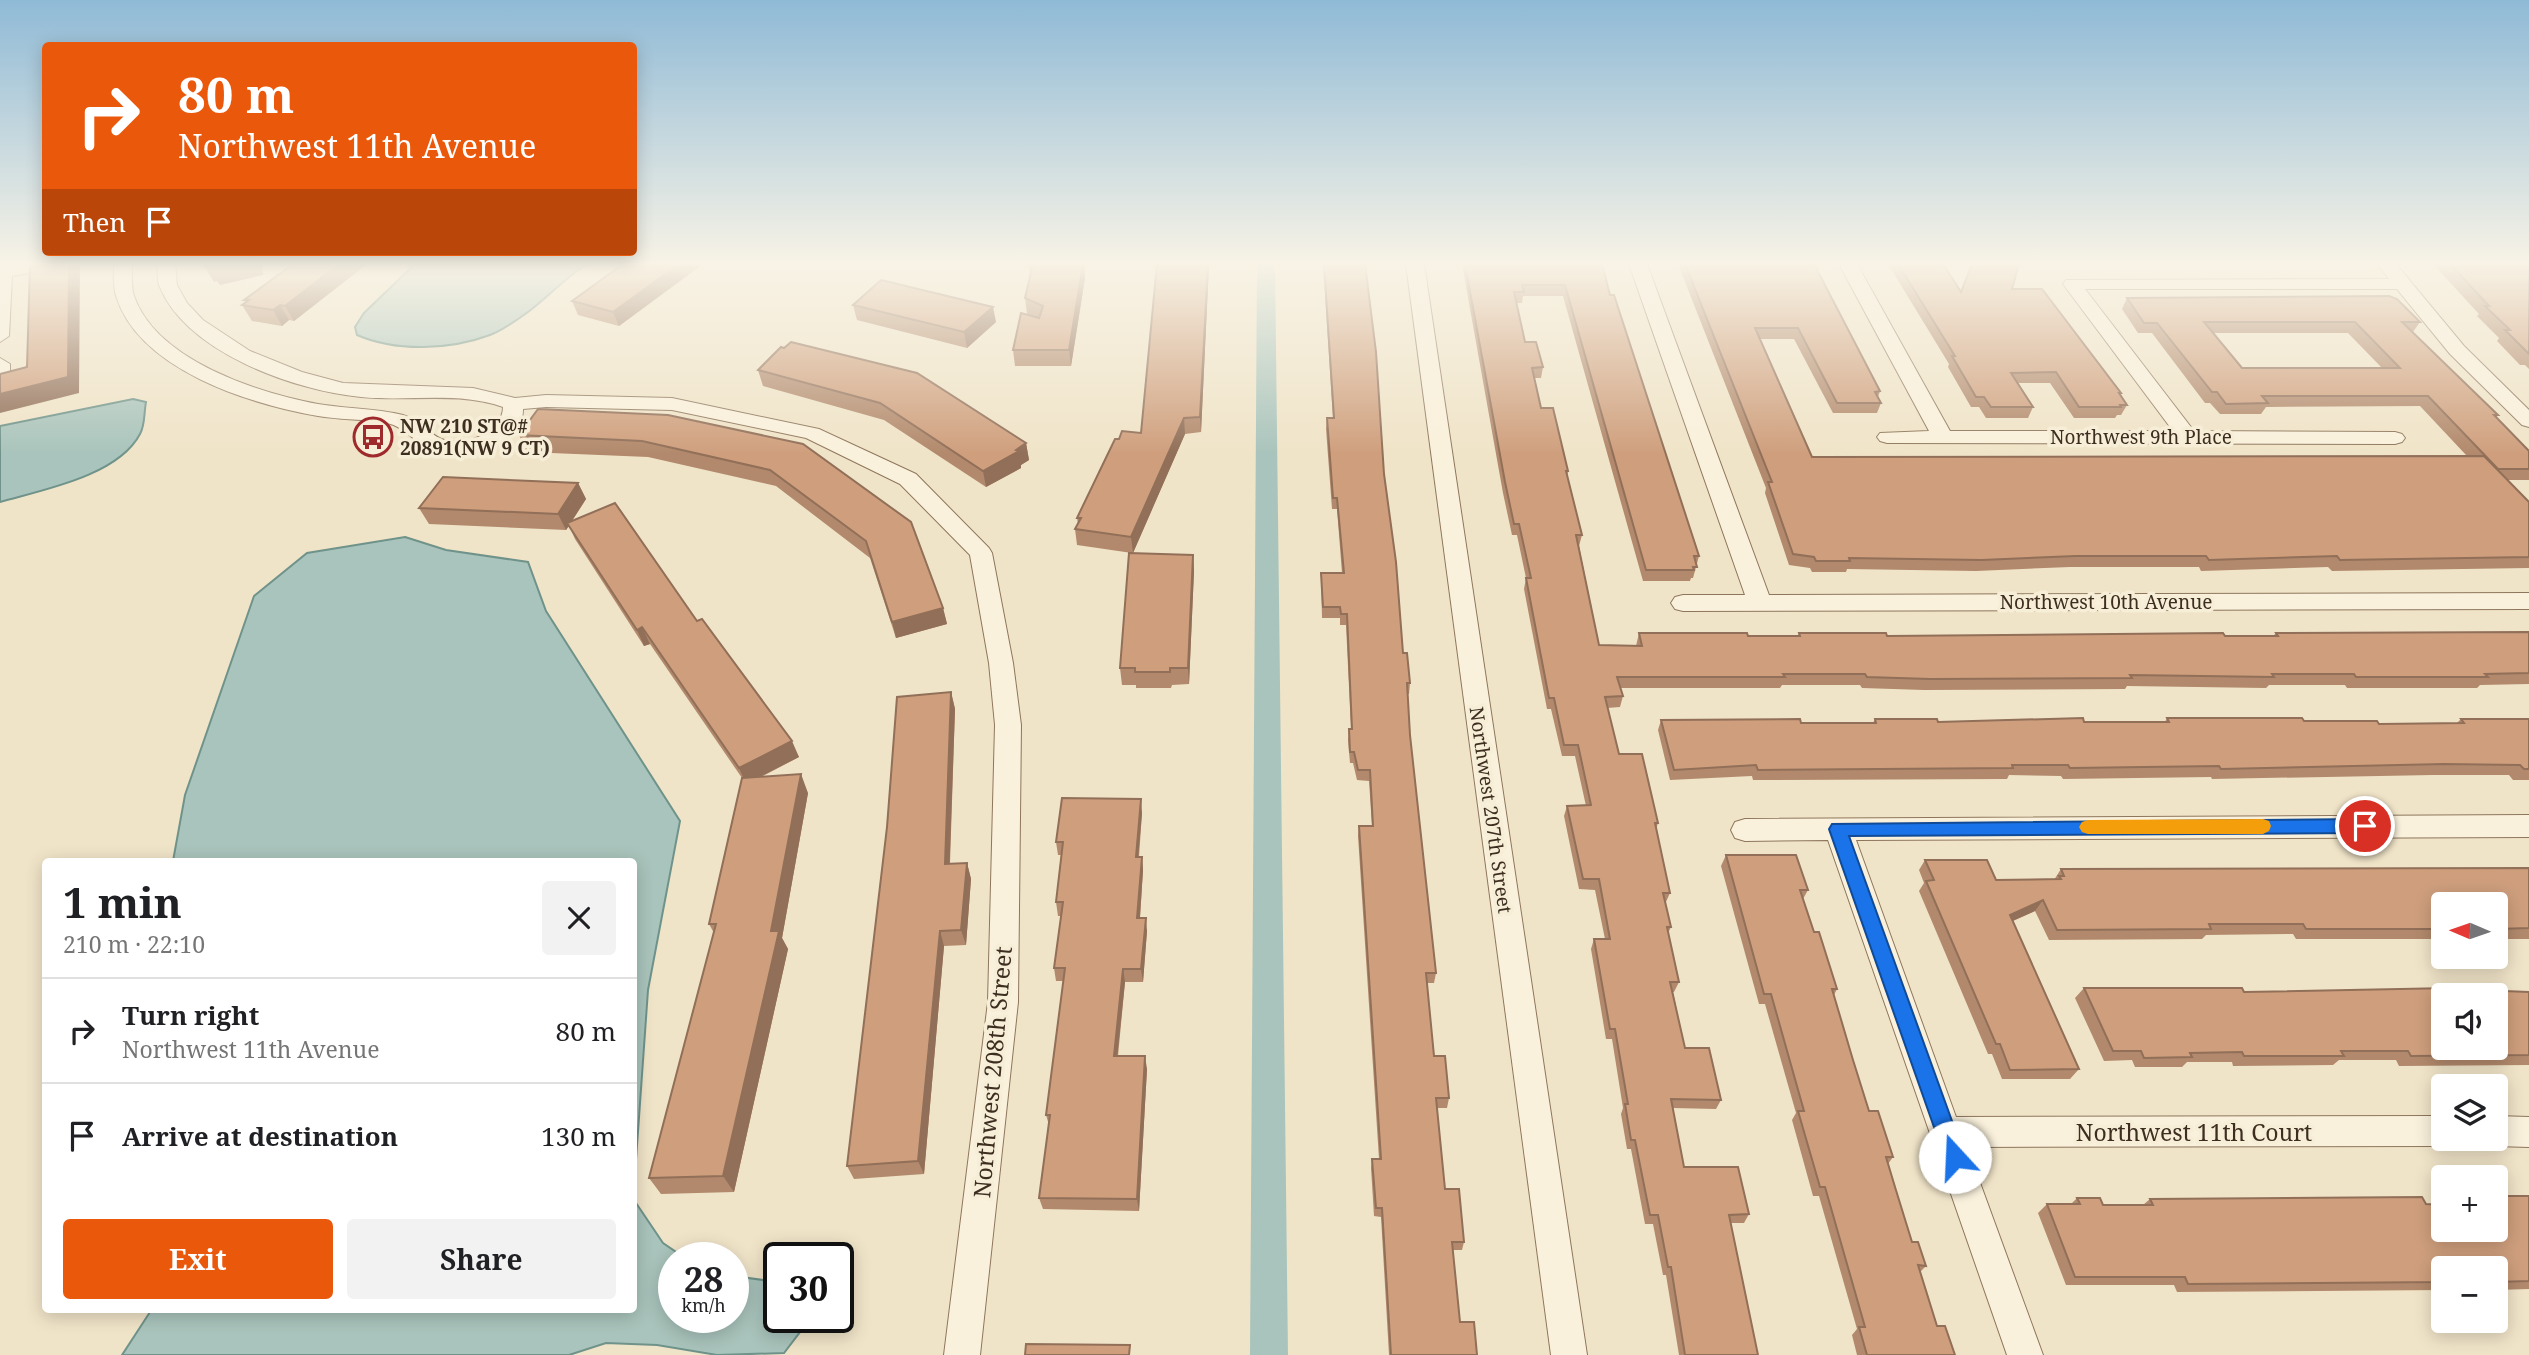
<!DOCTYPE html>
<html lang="en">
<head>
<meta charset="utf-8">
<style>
	body { margin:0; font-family:"Noto Serif",serif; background:#f2f2f2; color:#202124; height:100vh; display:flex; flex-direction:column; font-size:26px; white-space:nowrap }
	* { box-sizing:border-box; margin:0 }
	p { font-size:23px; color:#757577 }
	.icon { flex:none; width:38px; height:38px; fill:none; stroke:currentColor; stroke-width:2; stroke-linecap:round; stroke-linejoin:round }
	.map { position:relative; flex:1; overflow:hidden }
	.drawer { position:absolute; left:42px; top:858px; width:595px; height:455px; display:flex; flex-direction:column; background:#fff; border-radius:7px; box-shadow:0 4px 18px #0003 }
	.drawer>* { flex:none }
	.guide { position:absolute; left:42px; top:42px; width:595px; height:214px; border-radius:7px; box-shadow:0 4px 18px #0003; background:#ea580c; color:#fff; overflow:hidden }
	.needle { width:46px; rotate:272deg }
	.controls { position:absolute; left:2431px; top:892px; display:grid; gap:14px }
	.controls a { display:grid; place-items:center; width:77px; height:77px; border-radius:7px; background:#fff; box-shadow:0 4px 18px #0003; font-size:35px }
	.speed { position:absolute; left:658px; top:1242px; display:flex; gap:14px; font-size:35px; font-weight:700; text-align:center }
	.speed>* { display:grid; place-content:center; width:91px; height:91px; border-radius:50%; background:#fff; box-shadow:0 4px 18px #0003; line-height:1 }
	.speed small { font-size:18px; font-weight:400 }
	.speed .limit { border:4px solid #111; border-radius:10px; background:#fff; color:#111 }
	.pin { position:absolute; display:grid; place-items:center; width:60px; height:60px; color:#fff; margin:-30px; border:4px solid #fff; border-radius:50%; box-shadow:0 2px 7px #0007 }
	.me { position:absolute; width:77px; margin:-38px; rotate:340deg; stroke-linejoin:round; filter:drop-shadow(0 0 5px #0008) }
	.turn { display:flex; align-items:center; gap:24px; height:147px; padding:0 21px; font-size:32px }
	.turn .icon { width:91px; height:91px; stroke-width:2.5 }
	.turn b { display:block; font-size:49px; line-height:60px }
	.then { display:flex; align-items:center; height:66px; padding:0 21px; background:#0003; gap:14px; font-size:26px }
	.round { display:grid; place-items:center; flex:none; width:74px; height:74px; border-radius:7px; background:#f2f2f2 }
	.summary { display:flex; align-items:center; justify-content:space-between; height:119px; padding:0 21px }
	h1 { font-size:42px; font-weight:700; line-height:52px }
	.action { display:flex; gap:14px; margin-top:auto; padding:14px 21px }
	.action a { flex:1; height:80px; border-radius:7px; background:#ea580c; color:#fff; font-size:28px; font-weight:700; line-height:80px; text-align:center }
	.action a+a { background:#f2f2f2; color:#202124 }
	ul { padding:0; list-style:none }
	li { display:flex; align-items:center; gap:21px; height:105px; padding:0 21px; border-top:2px solid #e0e0e0 }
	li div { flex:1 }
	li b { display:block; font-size:26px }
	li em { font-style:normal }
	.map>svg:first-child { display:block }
</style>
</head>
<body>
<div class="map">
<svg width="2529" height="1355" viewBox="0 0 2529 1355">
	<rect width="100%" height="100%" fill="#f0e4c8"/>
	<!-- water -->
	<g fill="#a9c4bc" stroke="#6f938a" stroke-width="2">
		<path d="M415 264H587C565 278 548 297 528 312 517 320 503 330 490 335 450 350 396 352 357 335L355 327 364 313Z"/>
		<path d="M133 399 146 402C144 412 145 426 140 434 118 476 42 490 0 502V426Z"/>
		<path d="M405 537 446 550 528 562 546 611 680 821 648 990 634 1188V861H173L185 795 254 596 307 553Z"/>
		<path d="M634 1200 663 1243 685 1258H674V1318H733V1276L778 1282 779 1318H802L800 1332 784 1353 717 1355 657 1345 606 1343 569 1355H122L152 1309H634Z"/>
	</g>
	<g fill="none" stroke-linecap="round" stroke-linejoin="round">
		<!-- canal -->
		<path fill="#a9c4bc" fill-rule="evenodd" d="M1257 264H1275L1288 1355H1250Z"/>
		<defs>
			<g id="street">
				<path d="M0 264H61L52 269 12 276 9 336 0 342Z"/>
				<path d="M114 264H132C132 274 131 287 134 296 156 360 258 393 318 404 346 409 375 408 403 415 419 420 427 432 441 439 463 448 503 433 503 407 457 391 408 402 361 397 295 391 185 352 159 285 157 279 158 271 157 264H175L177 285 187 303 203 320 250 351 302 372 343 383 473 388 515 398 546 395 672 398 819 429 916 474 989 548 992 553 1013 663 1021 725 1018 1002 980 1355H944L988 1002 995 725 989 663 970 555 900 484 806 438 672 410 546 407 523 409C524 448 461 459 433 450 415 444 406 427 387 423 365 419 341 420 318 416 250 404 139 370 116 296 113 287 114 274 114 264Z"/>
				<path d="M1406 264H1424L1587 1355H1551Z"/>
				<path d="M1629 264H1647L1769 595 2529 593V609L1683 611 1675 609 1671 603 1675 597 1683 595H1745Z"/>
				<path d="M1839 264H1857L1950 431H2173L2066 288 2063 284 2066 280 2389 279 2377 264H2396L2464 346 2529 410V427L2522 425 2450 354 2397 289H2085L2194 431 2395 432 2402 434 2405 438 2402 442 2395 444 1887 443 1880 441 1877 437 1880 433 1929 431Z"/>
				<path d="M0 358 10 364V377L0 383Z"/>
				<path d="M2529 815V837L1856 840 1956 1117 2443 1116V1139H2455L2443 1146 1967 1147 2043 1355H2007L1828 840 1745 841 1735 838 1731 830 1735 822 1745 819Z"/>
				<path d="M2496 1116 2529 1117V1147L2496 1146 2485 1142 2484 1139H2496Z"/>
			</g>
		</defs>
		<!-- street casing -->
		<use href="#street" stroke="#8d765c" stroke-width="2"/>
		<!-- street -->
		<use href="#street" fill="#faf1dc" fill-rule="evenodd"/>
	</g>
	<!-- wall -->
	<g fill="#b2896c" fill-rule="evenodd">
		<path d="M293 264H367L294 321 289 320 282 326 252 321 242 305 246 303 244 300Z"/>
		<path d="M623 264H703L619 326 578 315 572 301Z"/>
		<path d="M1027 264H1084L1085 278 1071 366H1015L1013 350 1032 316 1027 314 1025 298 1031 274Z"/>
		<path d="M1209 264 1201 432 1185 434 1133 553 1193 555 1194 571 1189 684 1172 685 1171 688H1136V685H1122L1120 668 1132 553 1077 545 1075 529 1078 524 1077 518 1119 439 1141 433Z"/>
		<path d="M1323 264H1365L1384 474 1403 653 1410 683 1409 694H1408L1410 735 1436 973 1434 983H1427L1434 1056 1449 1098 1447 1108H1437L1445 1189 1464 1242 1462 1250H1453L1460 1322 1477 1355H1389L1381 1217 1374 1216 1371 1168 1372 1159H1379L1358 836 1359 826H1372L1369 781 1357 780 1353 763H1350L1348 740 1349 729H1351L1346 625H1340V618H1322L1321 573H1342L1337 509H1332L1326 429 1327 418H1333Z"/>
		<path d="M1462 264H1602L1610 295 1699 556 1693 578H1691L1690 581H1643L1563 296H1523L1522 303H1517L1525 342 1543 367 1541 378H1534L1541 408 1568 471 1567 477 1582 535 1579 546 1599 645 1636 646 1639 633 1748 636H1798L1799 633 1887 636H2273L2276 633 2529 632V684L2480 685 2477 688H2347L2345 685H2269L2266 688 2127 686 2125 689 1924 690 1862 688 1860 685H1782L1780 688H1620L1623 696 1620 707 1607 708 1619 754 1658 823 1656 829 1670 893 1665 904 1671 927 1668 933 1679 982 1674 992H1673L1685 1048 1721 1100 1716 1109 1673 1108 1684 1167 1749 1214 1744 1223H1731L1758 1355H1679L1666 1275H1663L1653 1224H1645L1631 1149H1627L1621 1114 1623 1108 1612 1039H1606L1591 949 1594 939H1605L1595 890 1579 889 1564 816 1567 806H1586L1575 756H1562L1551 709H1547L1524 589 1526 578 1517 535H1512L1503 493Z"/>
		<path d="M1678 264H1814L1880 391 1878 397 1881 403 1877 413H1833L1794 339H1760L1812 457 2467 456 2420 406 2266 407 2261 414H2220L2210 403H2205L2152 333H2138L2122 309 2127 298 2420 322 2413 332 2498 415 2496 418 2529 451V480H2507L2529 502V568L2332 571 2328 567 2201 571 2199 567H2070L1976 571 1847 569 1846 572H1812L1810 568 1789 565 1765 493 1766 488ZM2213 333H2348L2382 368H2242Z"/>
		<path d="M1888 264H1943L1961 291 2012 289 2121 393 2120 395 2127 405 2121 415H2117L2115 418H2074L2050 383H2018L2033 407 2028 418H1986L1979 407H1971L1948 367 1949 364Z"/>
		<path d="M2433 264H2529V369L2525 365H2520L2497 341 2499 338 2477 316 2479 314Z"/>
		<path d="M853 305 996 322 967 348 857 320Z"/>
		<path d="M758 370 1026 443 1029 460 1021 465V468L986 487 884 420 763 386Z"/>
		<path d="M519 435 803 444 943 608 947 624 896 638 870 558 776 486 648 457 527 452Z"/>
		<path d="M578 483 586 499 572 521 697 621 799 757 761 777 808 793 782 938 788 949 734 1192 661 1194 649 1178 714 933 709 924 742 778 650 644 644 646 575 539 569 526 566 530 429 524 419 508Z"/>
		<path d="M951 692 955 709 950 864 967 863 971 879 966 945 944 946 924 1174 854 1179 847 1166Z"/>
		<path d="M2167 718 2379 724 2457 723 2461 719H2529V780H2513L2509 775H2433L2212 779 2211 777 2063 779 2061 776 2009 775 2007 779 1753 780 1752 776 1670 780 1658 730 1661 720 1801 723H1873L1875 719 1938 722H2165Z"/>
		<path d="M1142 813 1139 857H1142L1143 870 1140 918 1147 931 1143 982H1125L1118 1056 1147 1069 1139 1211 1043 1209 1039 1198 1049 1125 1046 1115 1063 981H1056L1054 968 1061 916H1058L1056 902 1061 855H1058L1056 842Z"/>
		<path d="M1726 855 1808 890 1803 899 1814 932 1837 989 1834 995 1853 1060 1869 1111 1893 1157 1888 1164 1912 1242 1926 1266 1920 1272 1937 1326 1955 1355H1857L1852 1335 1857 1329 1819 1196H1813L1792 1120 1796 1113 1765 1004H1759L1721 866Z"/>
		<path d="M1925 860 1996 880H2054L2061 869 2529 868V939H2496V905H2443V939H2296L2293 934 2206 935 2202 939 2049 940 2035 911 2013 921 2079 1069 2070 1079H2002L1992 1054H1988L1919 891 1924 883 1919 870Z"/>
		<path d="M2084 988 2244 992H2529V1065L2399 1066 2396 1060H2339L2333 1065 2233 1066 2232 1062H2187L2182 1067H2135L2132 1060 2104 1061 2075 998Z"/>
		<path d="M2529 1196V1289L2496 1290V1269H2443V1290L2177 1292 2174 1285H2066L2038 1213 2047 1204H2071L2077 1198 2103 1205H2143L2150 1199 2443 1230Z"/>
	</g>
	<!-- shaded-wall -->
	<g fill="#916f58">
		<path d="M69 264H80L79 393 0 413V394L68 377Z"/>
		<path d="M262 264 263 275 220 285 217 281 214 282 204 266 210 265Z"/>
		<path d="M339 264H367L294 321 285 306Z"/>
		<path d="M679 264H703L619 326 613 312Z"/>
		<path d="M1084 264 1085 278 1071 366 1069 350Z"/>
		<path d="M1208 264 1209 265 1201 432 1200 417Z"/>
		<path d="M280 305 289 320 282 326 273 310Z"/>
		<path d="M993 307 996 322 967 348 964 332Z"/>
		<path d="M1184 418 1185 434 1133 553 1131 537Z"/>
		<path d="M1026 443 1029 460 1021 465V468L986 487 983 471Z"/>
		<path d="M578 483 586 499 566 530 558 514Z"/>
		<path d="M1193 555 1194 571 1189 684 1188 668Z"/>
		<path d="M943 608 947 624 896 638 892 622Z"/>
		<path d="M642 627 650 644 644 646 637 630Z"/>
		<path d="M951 692 955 709 949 880 945 864Z"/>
		<path d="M792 741 799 757 746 784 739 768Z"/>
		<path d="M801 774 808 793 782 938 788 949 734 1192 723 1176 771 931Z"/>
		<path d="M1141 799 1142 813 1137 870 1136 857Z"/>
		<path d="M1142 857 1143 870 1139 931 1137 918Z"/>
		<path d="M967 863 971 879 966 945 961 930Z"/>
		<path d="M2043 900 2035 911 2003 925 2010 915Z"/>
		<path d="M1146 918 1147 931 1143 982 1141 969Z"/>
		<path d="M940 931 944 946 924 1174 918 1161Z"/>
		<path d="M1123 969 1125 982 1116 1068 1114 1056Z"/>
		<path d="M1145 1056 1147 1069 1139 1211 1137 1199Z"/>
	</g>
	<!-- building -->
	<g fill="#cf9f7d" stroke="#916f58" stroke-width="2" fill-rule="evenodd">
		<path d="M30 264H69L68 377 0 394V374L27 367Z"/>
		<path d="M204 264H233L210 269V265L204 266Z"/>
		<path d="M293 264H339L285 306 280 305 273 310 242 305 249 300H244Z"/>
		<path d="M623 264H679L613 312 572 301Z"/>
		<path d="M1030 264H1083L1069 350H1013L1021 313 1039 318 1043 306 1025 298 1032 268Z"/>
		<path d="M1157 264H1208L1200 417 1184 418 1131 537 1075 529 1081 518H1077L1115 439H1119L1122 431 1141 433Z"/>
		<path d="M1324 264H1365L1376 352 1384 474 1396 562 1403 653H1407L1410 683H1407L1410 735 1436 973H1426L1434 1056H1445L1449 1098H1436L1445 1189H1459L1464 1242H1452L1460 1322H1474L1477 1355H1391L1382 1208H1376L1372 1159H1381L1359 826H1373L1370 770H1358L1354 752H1350L1349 729H1352L1347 614H1341L1340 607H1323L1321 573H1344L1337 498H1333L1327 418H1334Z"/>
		<path d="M1465 264H1602L1610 295H1614L1699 556H1694L1697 567H1693L1694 570H1646L1565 285H1522L1524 292H1514L1525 342H1536L1543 367 1532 368 1541 408H1553L1568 471H1566L1582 535H1576L1599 645 1642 646 1639 633H1747L1748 636H1800L1799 633H1886L1887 636 2223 633 2225 636H2278L2276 633 2529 632V673L2485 674 2488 677H2356L2354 674H2272L2274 677 2130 675 2132 678 1930 679 1867 677 1865 674H1783L1785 677H1617L1623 696 1605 697 1619 754H1642L1658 823H1655L1670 893H1663L1671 927H1667L1679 982H1670L1685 1048H1709L1721 1100 1671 1099 1684 1167H1738L1749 1214 1729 1215 1758 1355H1685L1671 1267H1668L1658 1215H1650L1635 1140H1631L1625 1104H1628L1615 1029H1610L1594 939H1610L1599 879H1583L1567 806 1591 805 1578 745H1564L1554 698H1549L1526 578H1531L1519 524H1514L1505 482Z"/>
		<path d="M1685 264H1814L1880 391 1875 392 1881 403H1837L1798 328H1755L1812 457 2484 456 2529 502V557L2340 560 2337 556 2209 560 2206 556H2076L1982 560 1849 558 1850 561H1816L1814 557 1793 554 1768 482H1772Z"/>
		<path d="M1898 264H1943L1961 292 1972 264H2019L2012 289H2042L2121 393H2119L2127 405H2120L2121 407H2079L2056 372 2011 373 2033 407H1991L1984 397H1976L1952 356H1955Z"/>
		<path d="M2450 264H2529V354L2505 330H2510L2485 306H2489Z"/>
		<path d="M881 280 993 307 964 332 853 305Z"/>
		<path d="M2389 296 2397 299 2420 322H2402L2498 415H2494L2529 451V469H2498L2428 396H2262L2268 403 2226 404 2217 392H2212L2157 323H2144L2127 298ZM2204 322H2355L2400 368H2242Z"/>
		<path d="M791 342 917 373 1026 443 1016 450 1019 451 983 471 880 403 758 370 781 347 784 348Z"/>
		<path d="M538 409 668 415 803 444 911 522 943 608 892 622 866 541 770 470 642 441 519 435Z"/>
		<path d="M443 477 578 483 558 514 419 508Z"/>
		<path d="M615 503 697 621 702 619 792 741 739 768 642 627 637 630 567 523Z"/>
		<path d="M1129 553 1193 555 1188 668H1170V672H1135V668H1120Z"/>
		<path d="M951 692 945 864 967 863 961 930 940 931 918 1161 847 1166 887 827 897 697Z"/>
		<path d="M2083 718 2084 722H2169L2167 718H2302L2304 721H2377L2379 724 2464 723 2461 719H2529V769H2524L2520 765 2444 764 2221 769 2219 766 2070 768 2068 765H2012L2013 768 1758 770 1756 765 1674 770 1661 720 1800 719 1801 723H1876L1875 719H1937L1938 722Z"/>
		<path d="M801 774 771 931H779L723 1176 649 1178 716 924H709L742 778Z"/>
		<path d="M1062 798 1141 799 1136 857H1142L1137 918H1146L1141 969H1123L1114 1056H1145L1137 1199 1039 1198 1050 1115H1046L1065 968H1054L1063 902H1056L1063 842H1056Z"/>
		<path d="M1726 855H1796L1808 890H1800L1814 932H1819L1837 989H1832L1853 1060 1869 1111H1878L1893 1157H1886L1895 1187 1912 1242H1918L1926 1266 1918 1265 1937 1326H1945L1955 1355H1867L1859 1327H1865L1825 1187H1820L1798 1111H1804L1771 994H1764Z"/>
		<path d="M1925 860H1987L1996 880 2061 879 2059 876H2064L2061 869 2529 868V928L2496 929V905H2443V929H2306L2303 924H2209L2211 929 2057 930 2043 900 2010 915 2079 1069 2010 1070 2000 1044H1996L1926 881 1934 880Z"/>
		<path d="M2501 987 2504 991 2529 992V1055L2411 1056 2408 1051H2341L2344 1056H2244L2242 1052 2190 1053 2192 1057 2144 1058 2141 1051H2113L2084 988H2242L2244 992ZM2443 996H2496V1048H2443Z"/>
		<path d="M2496 1196H2529V1281L2496 1282V1269H2443V1282L2188 1284 2185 1277H2075L2047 1204H2080L2077 1198H2100L2103 1205H2153L2150 1199 2422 1197 2426 1204 2443 1205V1230H2496Z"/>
		<path d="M1026 1344 1130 1345 1129 1355H1025Z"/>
	</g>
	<!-- sky -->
	<linearGradient id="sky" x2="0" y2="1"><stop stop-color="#8fbad6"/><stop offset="0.58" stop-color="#f8f3e6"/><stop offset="1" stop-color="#f8f3e6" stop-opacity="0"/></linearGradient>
	<rect width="2529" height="454" fill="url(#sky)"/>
	<!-- route -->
	<path fill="#1a73e8" stroke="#114b97" stroke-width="2" d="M2365 819 2371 821 2374 826 2371 831 2365 833 1849 836 1965 1157 1962 1164 1955 1167 1947 1164 1829 829 1832 824Z"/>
	<!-- slow -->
	<path fill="#f59e0b" d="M2263 819 2269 821 2271 826 2269 831 2263 834H2088L2082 832 2079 827 2082 822 2088 820Z"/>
	<!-- icons -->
	<defs>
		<symbol id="bus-ring" viewBox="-11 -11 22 22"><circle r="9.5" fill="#f7eed8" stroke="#9e2a2b" stroke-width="1.5"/><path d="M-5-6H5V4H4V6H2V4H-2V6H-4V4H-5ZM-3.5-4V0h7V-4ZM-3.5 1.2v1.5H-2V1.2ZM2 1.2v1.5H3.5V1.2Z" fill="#9e2a2b"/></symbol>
	</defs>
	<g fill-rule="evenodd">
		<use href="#bus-ring" x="351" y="415" width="44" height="44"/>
	</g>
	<g text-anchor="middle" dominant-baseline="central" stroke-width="7" stroke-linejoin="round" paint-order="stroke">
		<!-- poi labels -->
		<g font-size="19" font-weight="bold" fill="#3d2e20" stroke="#f7eed8" text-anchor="start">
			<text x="400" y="426">NW 210 ST@#<tspan x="400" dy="22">20891(NW 9 CT)</tspan></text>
		</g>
		<!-- street labels -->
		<g font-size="19" fill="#3d2e20" stroke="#f7eed8">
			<text x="2141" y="437">Northwest 9th Place</text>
			<text x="2106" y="602">Northwest 10th Avenue</text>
			<text transform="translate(1491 810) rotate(82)">Northwest 207th Street</text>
		</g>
		<!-- near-street labels -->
		<g font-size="23" fill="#3d2e20" stroke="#f7eed8">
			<text transform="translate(992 1072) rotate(-85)">Northwest 208th Street</text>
			<text x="2194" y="1132">Northwest 11th Court</text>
		</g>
	</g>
</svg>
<div class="controls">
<a><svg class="needle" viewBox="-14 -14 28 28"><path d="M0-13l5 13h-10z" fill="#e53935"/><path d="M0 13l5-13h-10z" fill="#757577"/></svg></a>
<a><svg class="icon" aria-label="sound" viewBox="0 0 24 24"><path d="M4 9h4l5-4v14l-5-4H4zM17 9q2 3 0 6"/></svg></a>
<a><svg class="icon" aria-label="layers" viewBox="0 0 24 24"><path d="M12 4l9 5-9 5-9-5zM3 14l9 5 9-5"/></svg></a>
<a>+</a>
<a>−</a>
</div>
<div class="speed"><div>28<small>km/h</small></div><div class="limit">30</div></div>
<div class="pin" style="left:2365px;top:826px;background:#d93025"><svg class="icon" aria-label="arrive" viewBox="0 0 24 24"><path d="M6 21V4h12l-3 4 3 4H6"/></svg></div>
<svg class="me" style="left:1955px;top:1157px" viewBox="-20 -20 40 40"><circle r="19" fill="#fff"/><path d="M0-13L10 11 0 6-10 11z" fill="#1a73e8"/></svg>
<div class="guide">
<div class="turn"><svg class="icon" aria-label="right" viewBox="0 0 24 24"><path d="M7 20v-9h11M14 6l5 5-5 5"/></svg><div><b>80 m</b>Northwest 11th Avenue</div></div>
<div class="then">Then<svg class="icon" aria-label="arrive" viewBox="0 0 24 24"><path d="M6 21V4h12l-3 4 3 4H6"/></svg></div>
</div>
<section class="drawer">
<div class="summary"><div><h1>1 min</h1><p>210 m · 22:10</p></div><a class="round"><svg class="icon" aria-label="close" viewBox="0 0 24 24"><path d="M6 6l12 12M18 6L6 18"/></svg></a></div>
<ul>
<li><svg class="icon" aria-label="right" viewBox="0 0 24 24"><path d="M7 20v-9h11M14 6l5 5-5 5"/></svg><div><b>Turn right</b><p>Northwest 11th Avenue</p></div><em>80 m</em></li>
<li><svg class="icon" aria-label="arrive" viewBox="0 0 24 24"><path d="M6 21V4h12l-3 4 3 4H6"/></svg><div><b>Arrive at destination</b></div><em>130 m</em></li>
</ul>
<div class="action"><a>Exit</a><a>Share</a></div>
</section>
</div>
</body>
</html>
